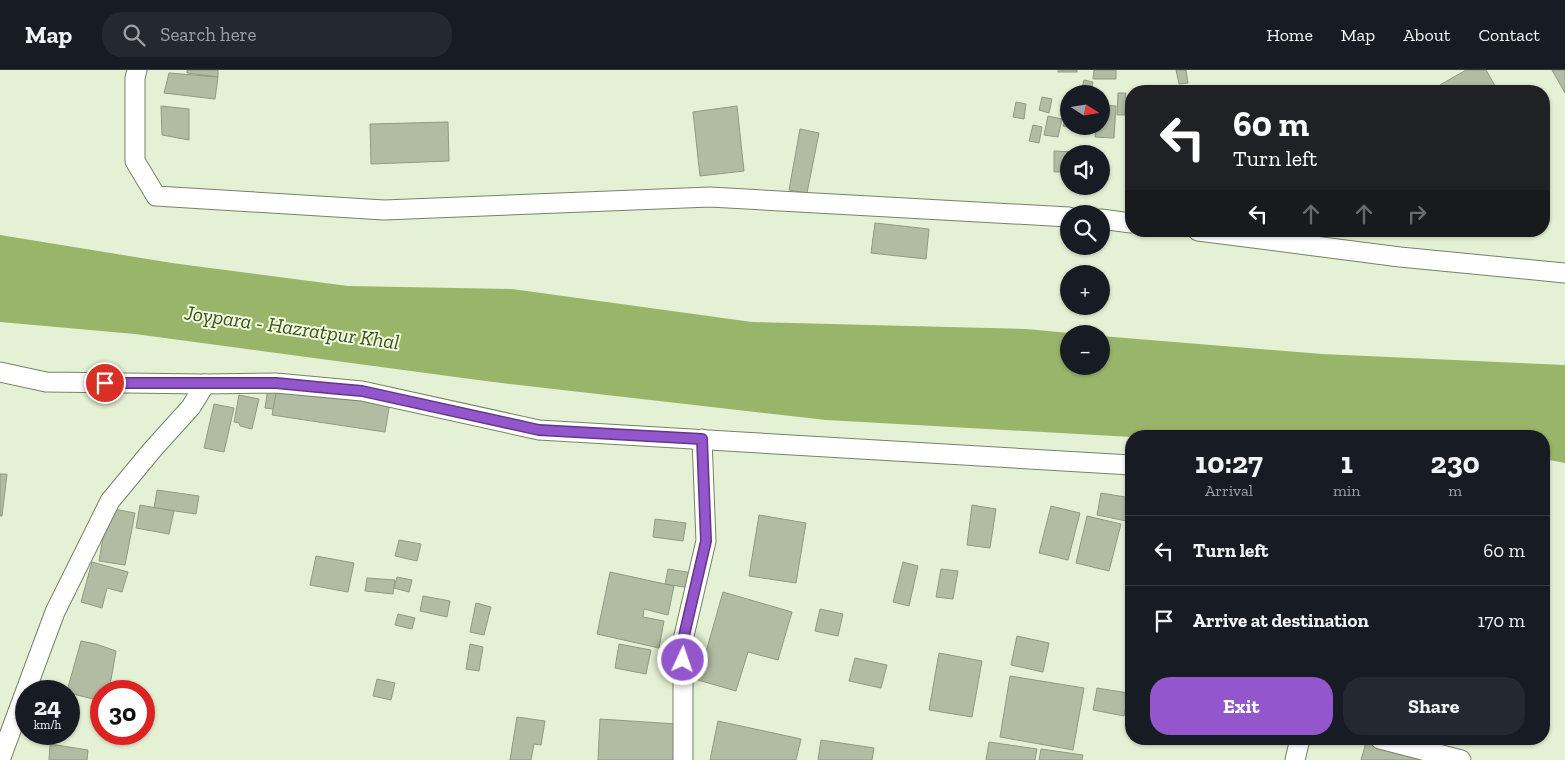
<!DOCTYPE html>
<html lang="en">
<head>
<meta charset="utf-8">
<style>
	body { margin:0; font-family:"Zilla Slab",serif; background:#242831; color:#f1f3f6; height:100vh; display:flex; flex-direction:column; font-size:19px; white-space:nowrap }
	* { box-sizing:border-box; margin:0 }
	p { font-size:16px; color:#9ea1a6 }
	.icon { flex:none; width:28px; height:28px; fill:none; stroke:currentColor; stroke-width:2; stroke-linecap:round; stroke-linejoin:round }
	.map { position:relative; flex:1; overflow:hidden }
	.sheet { position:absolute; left:1125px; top:360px; width:425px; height:315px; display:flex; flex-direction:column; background:#171b24; border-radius:20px; box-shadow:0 1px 4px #0004 }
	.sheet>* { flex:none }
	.guide { position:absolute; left:1125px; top:15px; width:425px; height:152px; border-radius:20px; box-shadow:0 1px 4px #0004; background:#202124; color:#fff; overflow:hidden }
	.needle { width:32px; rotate:102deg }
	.tools { position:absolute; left:1060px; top:15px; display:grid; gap:10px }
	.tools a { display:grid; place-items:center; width:50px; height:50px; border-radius:50%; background:#171b24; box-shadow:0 1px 4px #0004; font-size:25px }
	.speed { position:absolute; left:15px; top:610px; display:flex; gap:10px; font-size:25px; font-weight:700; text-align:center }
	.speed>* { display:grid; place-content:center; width:65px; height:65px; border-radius:50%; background:#171b24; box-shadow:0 1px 4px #0004; line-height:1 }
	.speed small { font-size:12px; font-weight:400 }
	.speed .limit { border:8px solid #d22; background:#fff; color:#111 }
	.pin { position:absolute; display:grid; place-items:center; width:42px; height:42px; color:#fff; margin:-21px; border:2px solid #fff; border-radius:50%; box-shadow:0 1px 5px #0007 }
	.me { position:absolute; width:55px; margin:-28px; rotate:3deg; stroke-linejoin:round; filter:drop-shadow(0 0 4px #0008) }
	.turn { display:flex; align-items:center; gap:18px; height:105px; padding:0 25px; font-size:22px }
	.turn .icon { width:65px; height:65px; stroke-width:2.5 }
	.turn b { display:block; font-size:35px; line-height:42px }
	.lanes { display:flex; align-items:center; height:48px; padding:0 25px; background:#0003; justify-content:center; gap:25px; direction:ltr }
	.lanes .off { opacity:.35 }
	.eta { display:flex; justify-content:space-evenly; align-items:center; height:85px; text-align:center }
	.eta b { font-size:30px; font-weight:700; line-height:35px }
	.action { display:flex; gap:10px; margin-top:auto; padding:10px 25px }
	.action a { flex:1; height:58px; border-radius:20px; background:#9456cc; color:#fff; font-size:20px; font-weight:700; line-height:58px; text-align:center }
	.action a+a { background:#242831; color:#f1f3f6 }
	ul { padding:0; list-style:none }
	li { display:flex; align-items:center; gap:15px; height:70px; padding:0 25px; border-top:1px solid #363941 }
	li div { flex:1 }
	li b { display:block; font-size:19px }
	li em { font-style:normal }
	header { display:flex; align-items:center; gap:30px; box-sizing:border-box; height:70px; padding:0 25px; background:#171b24; border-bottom:1px solid #363941 }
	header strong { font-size:24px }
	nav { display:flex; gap:28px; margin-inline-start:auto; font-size:18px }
	.search { width:350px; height:45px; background:#242831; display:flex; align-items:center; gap:12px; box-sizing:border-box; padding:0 18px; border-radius:20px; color:#9ea1a6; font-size:19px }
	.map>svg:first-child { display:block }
</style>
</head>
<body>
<header>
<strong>Map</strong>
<div class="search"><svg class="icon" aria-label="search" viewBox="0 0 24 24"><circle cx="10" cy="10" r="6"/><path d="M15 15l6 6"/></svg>Search here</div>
<nav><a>Home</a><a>Map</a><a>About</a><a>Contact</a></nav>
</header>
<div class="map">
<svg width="1565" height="690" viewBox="0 0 1565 690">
	<rect width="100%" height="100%" fill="#e5f1d5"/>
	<!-- water -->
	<path fill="#99b56a" d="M0 165 172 193 348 216 512 219 752 252 1026 259 1080 264H1069V296H1101V266L1322 284 1565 295V393L1544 389V366L1131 367 826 350 493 312 135 264 0 252Z"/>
	<!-- building -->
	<g fill="#b1bca2" stroke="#909a81">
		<path d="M187 0H218V7L187 3Z"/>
		<rect x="1058" y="0" width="19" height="2"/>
		<path d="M1094 0H1116V9H1093Z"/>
		<path d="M1176 0H1186L1188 13 1179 14Z"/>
		<path d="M1466 0H1486L1498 21H1443L1440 15Z"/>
		<path d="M1552 0H1565V23Z"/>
		<path d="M169 3 218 7 215 29 164 23Z"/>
		<path d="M1084 10 1093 12 1091 24 1081 22Z"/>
		<path d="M1118 23H1126L1125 45H1117Z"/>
		<path d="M1042 27 1052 29 1049 43 1039 40Z"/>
		<path d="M1016 32 1026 34 1024 49 1013 47Z"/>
		<path d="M1069 34V56H1077V59L1063 56Z"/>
		<path d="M1101 35 1116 36 1114 68 1095 67 1096 56H1101Z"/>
		<path d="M161 36 189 39V70L162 65Z"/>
		<path d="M737 36 744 101 700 106 693 42Z"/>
		<path d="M1048 46 1062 49 1058 67 1044 65Z"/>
		<path d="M448 52 449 91 371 94 370 54Z"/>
		<path d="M1033 55 1042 57 1039 73 1029 71Z"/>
		<path d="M800 59 819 63 807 123 789 120Z"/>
		<path d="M1054 81 1099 83 1069 84V102H1054Z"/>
		<path d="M875 153 929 159 926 189 871 183Z"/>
		<path d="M277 315 390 332 385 362 272 345Z"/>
		<path d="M268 318 277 319 273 339 265 338Z"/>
		<path d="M239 325 259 329 252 359 240 356 239 353 234 352Z"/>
		<path d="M214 334 234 338 224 382 204 378Z"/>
		<path d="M0 404H7L2 446H0Z"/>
		<path d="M157 420 199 426 196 444 154 438Z"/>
		<path d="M1101 423 1131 428V452L1097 445Z"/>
		<path d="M140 435 174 441 169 464 136 458Z"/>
		<path d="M972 435 996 439 990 478 967 475Z"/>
		<path d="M1051 436 1080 443 1068 490 1039 483Z"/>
		<path d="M108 438 135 443 125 495 99 491Z"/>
		<path d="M759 445 806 453 796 513 749 506Z"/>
		<path d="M1087 446 1121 454 1109 501 1076 493Z"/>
		<path d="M655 449 686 453 683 471 653 467Z"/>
		<path d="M399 470 421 474 417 491 395 486Z"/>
		<path d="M316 486 354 493 348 522 310 515Z"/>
		<path d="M92 492 128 502 122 522 107 518 102 538 81 532Z"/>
		<path d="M903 492 918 496 909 536 893 532Z"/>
		<path d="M668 499 693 503 690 518 665 514Z"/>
		<path d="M941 499 958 501 953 529 936 527Z"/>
		<path d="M610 502 674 516 668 545 644 539 643 547 664 551 659 578 597 564Z"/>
		<path d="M397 507 412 510 409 522 394 518Z"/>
		<path d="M367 508 395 510 393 524 365 521Z"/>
		<path d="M723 522 792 542 778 590 748 582 736 621 698 610Z"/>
		<path d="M423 526 450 531 447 547 420 541Z"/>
		<path d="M476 533 491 537 484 565 470 562Z"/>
		<path d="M820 539 843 544 838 566 815 561Z"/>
		<path d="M398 544 415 548 412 559 395 555Z"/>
		<path d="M1017 566 1049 573 1043 602 1011 595Z"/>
		<path d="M81 571 96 574 116 581 109 621H101V631L69 623V621H67Z"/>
		<path d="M470 574 483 577 479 601 466 599Z"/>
		<path d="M619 574 651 580 646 604 615 598Z"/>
		<path d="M939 583 982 591 972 647 929 640Z"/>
		<path d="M855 588 887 595 881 618 849 611Z"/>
		<path d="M1010 606 1084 618 1073 680 1000 667Z"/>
		<path d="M377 609 395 613 391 630 373 626Z"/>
		<path d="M1097 618 1128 623 1124 646 1093 640Z"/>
		<path d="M517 647 545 651 541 675 534 674 531 690H510Z"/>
		<path d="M600 649 676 654 673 690H598Z"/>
		<path d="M718 651 801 669 796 690H710Z"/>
		<path d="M1367 669H1373L1441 690H1361Z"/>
		<path d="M821 670 874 678 872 690H818Z"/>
		<path d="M989 672 1037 679 1035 690H986Z"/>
		<path d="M50 674 88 680 87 690H49Z"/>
		<path d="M1041 679 1083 685 1082 690H1039Z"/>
	</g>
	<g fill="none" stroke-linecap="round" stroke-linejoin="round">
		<defs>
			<g id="minor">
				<path d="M137 0 135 8V91L156 126 384 140 710 127 1069 147"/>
				<path d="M1101 149 1131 153"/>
				<path d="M1198 161 1400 187 1565 203"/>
				<path d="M0 302 46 312 205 314 276 313 362 321 539 360 1131 395"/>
				<path d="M1380 669 1461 690"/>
				<path d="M0 690 55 542 110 431 153 379 191 337 205 314"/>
				<path d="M683 690V570L706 471 702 369"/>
				<path d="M1295 690 1300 669"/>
			</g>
		</defs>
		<!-- minor casing -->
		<use href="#minor" stroke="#778168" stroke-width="21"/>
		<!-- minor -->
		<use href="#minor" stroke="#fff" stroke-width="19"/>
	</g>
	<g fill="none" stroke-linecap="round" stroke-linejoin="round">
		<defs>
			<path id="route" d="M105 313H276L328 318 362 321 539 360 702 369 706 471 683 570V590"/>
		</defs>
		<!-- route casing -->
		<use href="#route" stroke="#603885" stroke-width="12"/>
		<!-- route -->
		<use href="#route" stroke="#9456cc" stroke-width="9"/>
	</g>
	<g text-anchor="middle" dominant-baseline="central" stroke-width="4" stroke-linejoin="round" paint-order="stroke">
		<!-- water labels -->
		<g font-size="21" font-style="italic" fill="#3c4f18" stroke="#f2fee2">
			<text transform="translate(292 257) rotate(8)">Joypara - Hazratpur Khal</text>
		</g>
	</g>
</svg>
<div class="tools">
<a><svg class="needle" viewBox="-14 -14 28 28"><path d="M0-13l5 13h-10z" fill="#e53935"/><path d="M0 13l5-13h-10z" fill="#9ea1a6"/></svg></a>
<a><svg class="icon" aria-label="sound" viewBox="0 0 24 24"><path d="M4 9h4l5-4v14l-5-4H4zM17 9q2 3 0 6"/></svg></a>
<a><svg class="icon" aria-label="search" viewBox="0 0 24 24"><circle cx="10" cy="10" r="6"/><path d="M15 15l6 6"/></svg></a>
<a>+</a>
<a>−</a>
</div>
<div class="speed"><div>24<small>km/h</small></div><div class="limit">30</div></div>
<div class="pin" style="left:105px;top:313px;background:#d93025"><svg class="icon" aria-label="arrive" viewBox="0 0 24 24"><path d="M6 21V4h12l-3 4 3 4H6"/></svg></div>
<svg class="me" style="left:683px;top:590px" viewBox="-20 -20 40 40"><circle r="17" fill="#9456cc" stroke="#fff" stroke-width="3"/><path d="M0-11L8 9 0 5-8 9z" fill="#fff"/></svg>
<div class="guide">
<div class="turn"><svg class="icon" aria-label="left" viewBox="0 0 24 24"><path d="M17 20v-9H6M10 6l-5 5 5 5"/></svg><div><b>60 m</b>Turn left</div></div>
<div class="lanes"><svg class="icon" aria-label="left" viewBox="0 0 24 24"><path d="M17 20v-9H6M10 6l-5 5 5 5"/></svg><svg class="icon off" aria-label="ahead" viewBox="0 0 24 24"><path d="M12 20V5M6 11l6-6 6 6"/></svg><svg class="icon off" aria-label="ahead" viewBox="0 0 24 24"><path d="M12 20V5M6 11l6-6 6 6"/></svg><svg class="icon off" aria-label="right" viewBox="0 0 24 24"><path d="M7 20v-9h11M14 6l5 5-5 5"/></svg></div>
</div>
<section class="sheet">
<div class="eta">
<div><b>10:27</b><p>Arrival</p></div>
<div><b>1</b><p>min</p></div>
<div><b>230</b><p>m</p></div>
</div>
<ul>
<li><svg class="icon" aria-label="left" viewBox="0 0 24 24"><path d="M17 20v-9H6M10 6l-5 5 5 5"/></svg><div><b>Turn left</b></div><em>60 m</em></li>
<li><svg class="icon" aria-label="arrive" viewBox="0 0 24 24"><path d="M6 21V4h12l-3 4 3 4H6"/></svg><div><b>Arrive at destination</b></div><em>170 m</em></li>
</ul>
<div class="action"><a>Exit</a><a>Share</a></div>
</section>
</div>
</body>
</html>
